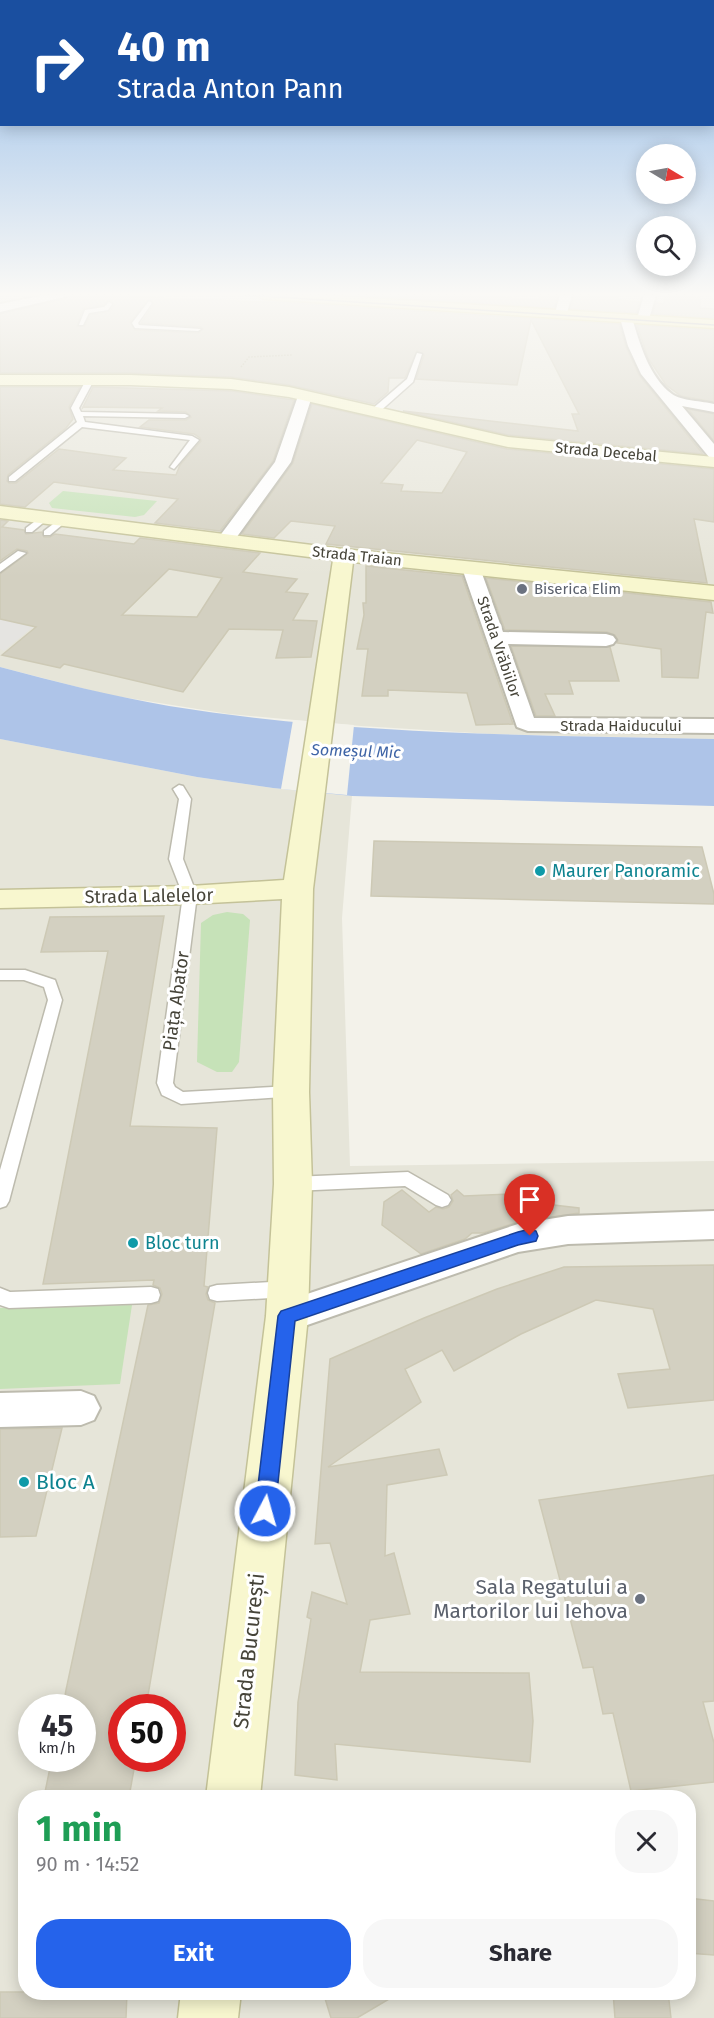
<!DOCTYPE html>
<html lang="en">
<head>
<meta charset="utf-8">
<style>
	body { margin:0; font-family:"Fira Sans",sans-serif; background:#f7f7f7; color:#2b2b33; height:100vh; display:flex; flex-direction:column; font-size:22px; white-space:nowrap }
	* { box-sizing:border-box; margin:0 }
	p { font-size:20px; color:#7c7c81 }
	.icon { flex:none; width:33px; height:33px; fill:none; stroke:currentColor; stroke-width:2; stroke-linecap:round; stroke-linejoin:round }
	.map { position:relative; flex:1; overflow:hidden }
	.details { position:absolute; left:18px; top:1790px; width:678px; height:210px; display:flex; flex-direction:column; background:#fff; border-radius:24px; box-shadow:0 3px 15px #0003 }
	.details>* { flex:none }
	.guide { position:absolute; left:0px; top:0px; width:714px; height:126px; box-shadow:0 3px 15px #0003; background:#1a4fa0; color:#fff; overflow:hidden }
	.needle { width:39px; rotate:100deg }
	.buttons { position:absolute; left:636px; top:144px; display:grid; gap:12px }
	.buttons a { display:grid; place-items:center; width:60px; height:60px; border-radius:50%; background:#fff; box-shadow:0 3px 15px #0003; font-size:30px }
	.speed { position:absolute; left:18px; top:1694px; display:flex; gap:12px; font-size:30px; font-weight:700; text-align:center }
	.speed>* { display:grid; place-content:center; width:78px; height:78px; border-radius:50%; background:#fff; box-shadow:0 3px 15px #0003; line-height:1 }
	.speed small { font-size:15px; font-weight:400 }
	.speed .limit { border:9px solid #d22; background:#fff; color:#111 }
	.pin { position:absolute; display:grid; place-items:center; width:51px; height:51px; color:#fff; margin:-62px -26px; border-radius:50% 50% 50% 0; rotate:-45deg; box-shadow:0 0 6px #0007 }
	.pin .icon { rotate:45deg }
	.me { position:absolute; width:66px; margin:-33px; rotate:6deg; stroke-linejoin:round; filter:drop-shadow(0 0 4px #0008) }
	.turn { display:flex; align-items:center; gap:21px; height:126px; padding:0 18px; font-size:27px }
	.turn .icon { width:78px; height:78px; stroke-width:2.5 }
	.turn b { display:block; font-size:42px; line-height:51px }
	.round { display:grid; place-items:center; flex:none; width:63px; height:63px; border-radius:24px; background:#f7f7f7 }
	.headline { display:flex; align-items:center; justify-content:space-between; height:102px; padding:0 18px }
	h1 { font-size:36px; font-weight:700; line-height:45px; color:#1e9e55 }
	.cta { display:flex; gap:12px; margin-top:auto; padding:12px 18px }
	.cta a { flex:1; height:69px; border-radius:24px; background:#2563eb; color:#fff; font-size:24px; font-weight:700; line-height:69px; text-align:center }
	.cta a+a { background:#f7f7f7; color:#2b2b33 }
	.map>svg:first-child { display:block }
</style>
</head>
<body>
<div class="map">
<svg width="714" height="2018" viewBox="0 0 714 2018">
	<rect width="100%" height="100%" fill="#f3f2ea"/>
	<!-- residential -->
	<g fill="#e6e5d9" fill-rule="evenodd">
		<path d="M0 295H714V739L491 734 361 726 229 714 109 695 0 667Z"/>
		<path d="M0 739 197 777 273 788 352 796 342 918 350 1166 714 1161V2018H0ZM32 1707H82V1758H32ZM122 1707H172V1758H122ZM26 1797H688V1992H26Z"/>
	</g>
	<!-- green -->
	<g fill="#c6e2b8">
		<path d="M63 491 157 501 144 515 135 517 52 508 49 503Z"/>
		<path d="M227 912 243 914 250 920 239 1062 232 1072H217L197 1062 201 923 213 915Z"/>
		<path d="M132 1305 120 1384 0 1389V1308Z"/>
	</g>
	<!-- parking -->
	<path fill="#e5e4e1" d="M0 619 33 627 4 651 0 649Z"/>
	<!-- water -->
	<path fill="#aec4e8" d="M0 667C56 682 112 696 169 706 348 735 533 735 714 739V806L352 796 273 788 197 777 0 739Z"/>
	<!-- pier -->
	<path fill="#f3f2ea" d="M293 720 354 725 347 795 281 789Z"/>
	<!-- building -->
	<g fill="#d3d0c1" stroke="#cdc9b5" stroke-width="1.5" fill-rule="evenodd">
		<path d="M68 295H133V297L292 303 619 324 626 347 639 375 703 454 508 435 403 411 578 431 572 414H579L531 320 517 385 416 379 424 355 417 351 405 378H389L388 392 374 404 289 385 231 377 130 373H0V314L65 299ZM149 299 154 304 141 323 201 327 203 329 198 333 135 330 130 322ZM109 300 114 304 110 311 90 315 85 326H77L83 309 103 305Z"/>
		<path d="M352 295H468L539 300 541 295H558L554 308Z"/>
		<path d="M574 295 618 297V300L640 302 636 313 571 309Z"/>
		<path d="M665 295H692L691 298H700V308L714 309V318L653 314 656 303 664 304Z"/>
		<path d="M637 325 714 330V402L681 396 666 385 648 358Z"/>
		<path d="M0 387H80L69 407 73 419 66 428 8 475 7 481 9 483H16L59 449 126 458 113 470 176 475 180 465 201 441 200 438 194 434 140 427 149 420H186L191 417 186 412 158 411 162 408 83 407 82 409 93 387 231 391 294 400 273 461 220 531 155 523 178 499 54 482 25 507 0 504Z"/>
		<path d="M312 404 507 449 714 469V522L694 519 707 583 326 544 335 526 291 521 274 538 242 534 293 463ZM417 440 467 452 442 493 401 491 403 485 381 483Z"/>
		<path d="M688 409 714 414V441Z"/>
		<path d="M0 520 8 521 2 527 24 530 26 534 42 532 44 537H50L55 534 134 544 140 538 260 553 243 572 297 579 286 592 308 594 293 620 317 621 311 657 276 658 283 630 229 629 183 692 64 664 60 668 2 655 36 627 0 619V574L28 553 27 551 17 549 0 561ZM169 569 222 578 197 617 122 615Z"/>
		<path d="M366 566 462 576 513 724 476 725 467 693 388 690V696H362L368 649H357L364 615 363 603H366Z"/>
		<path d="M486 578 711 602 713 613 706 612 698 678 662 677 661 649 617 643 618 640 615 635 607 632 505 630Z"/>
		<path d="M511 646 610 647 619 681H569L573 694H545L555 716H536Z"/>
		<path d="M374 841 702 847 714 894V904L371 896Z"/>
		<path d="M164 916 130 1126 217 1128 204 1286 208 1287 206 1294 208 1300 215 1303 146 1707H122V1758H136L129 1797H44L52 1758H82V1707H63L66 1690 148 1305 159 1303 162 1294 160 1288 153 1285 154 1280 43 1284 108 951 41 952 50 917Z"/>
		<path d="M402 1190 429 1212 436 1207 443 1209 449 1207 453 1201 451 1195 457 1190 464 1196 513 1194 516 1197 525 1196 528 1202 579 1208V1213L518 1222 483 1233H472L465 1239 421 1254 382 1225 384 1202Z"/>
		<path d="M714 1265V1400L628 1408 618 1374 670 1369 653 1309 596 1300 521 1334 454 1371 442 1350 405 1369 421 1402 328 1467 439 1449 447 1475 387 1485 385 1556 394 1553 410 1614 370 1620 360 1672 529 1673 533 1721 530 1762 335 1744 337 1780 295 1775 298 1702 311 1619 307 1617 312 1592 347 1604 330 1543 315 1544 330 1359 424 1318 497 1289 564 1267Z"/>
		<path d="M62 1428 36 1536 0 1537V1429Z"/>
		<path d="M714 1475V1701L703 1702 714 1743V1782L631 1791 613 1713 603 1714 593 1667 583 1668 539 1500Z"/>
		<path d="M688 1898 714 1901V1955L688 1953Z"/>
		<path d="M0 1992H127L126 2018H0Z"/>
		<path d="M323 1992H401L357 2018H331Z"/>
		<path d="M613 1992H668L671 2018H615Z"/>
	</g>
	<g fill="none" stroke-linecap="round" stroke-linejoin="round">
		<defs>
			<g id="lane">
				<path d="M149 301 152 303 138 323 139 325 201 329 198 331 135 328 132 323Z"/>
				<path d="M109 302 112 304 108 310 89 313 83 325H79L85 310 104 307Z"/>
				<path d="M417 353 422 354 413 382 377 414H371V410L407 379Z"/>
				<path d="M90 378 94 380 79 408 81 412 185 414 189 416 185 418 83 416 85 422 192 436 199 440 174 469 170 467 190 440 82 427 15 481H9V477L77 422 71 408 86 380Z"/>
				<path d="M42 516 49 518 32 532H26V528Z"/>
				<path d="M61 518 68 520 50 535H44V531Z"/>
				<path d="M18 551 26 553 0 572V564Z"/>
				<path d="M179 785 183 786 191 799 183 859 197 895 173 1083 175 1087 183 1092 291 1086 297 1088 299 1092 297 1096 181 1104 162 1095 157 1083 183 895 169 859 179 799 173 789Z"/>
				<path d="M0 970H25L55 980 62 1000 9 1201 6 1206 0 1208V1170L48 1000 44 987 24 980H0Z"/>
				<path d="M408 1172 448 1195 451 1200 448 1205 442 1207 436 1205 405 1186 293 1191 287 1189 284 1184 287 1179 293 1177Z"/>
				<path d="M288 1281 295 1283 297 1289 295 1295 288 1297 217 1301 210 1299 208 1293 210 1287 217 1285Z"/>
				<path d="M151 1287 158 1289 160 1295 158 1301 151 1303 9 1308 0 1305V1288L10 1292Z"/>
			</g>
			<g id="street">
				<path d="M45 295H66L64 297 0 312V304Z"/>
				<path d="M560 295H572L567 313 561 317 555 313Z"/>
				<path d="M644 295H656L649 319 643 323 637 319Z"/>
				<path d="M626 314 632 318C640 344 649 377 672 394 681 401 703 401 714 404V412L682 406 714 444V459L709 457 641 374 628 346 620 318Z"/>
				<path d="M305 392 312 396 291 462 231 545H219L216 541 275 462 298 396Z"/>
				<path d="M471 563 477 564 480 568 503 632 606 634 613 636 616 640 613 644 606 646 508 644 534 718 714 719V733L528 731 517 727 462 568 465 564Z"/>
				<path d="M714 1211V1239L568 1244 518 1252 287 1332 274 1327 269 1316 274 1305 518 1224 568 1216Z"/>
				<path d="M81 1391 94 1396 100 1408 94 1420 81 1425 0 1427V1393Z"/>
			</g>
			<g id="secondary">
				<path d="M0 375H130L231 379 289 387 508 437 714 457V467L508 447 289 397 231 389 130 385H0Z"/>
				<path d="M0 506 344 549 714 586V600L353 562 313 889 309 1092 312 1184 308 1316 260 1797H206L266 1316 274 1184 273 1092 282 899 190 904 0 908V890L190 886 284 880 333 560 0 518Z"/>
				<path d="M181 1992H241L238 2018H178Z"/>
			</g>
			<path id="primary" d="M257 295H322L714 320V328L264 299Z"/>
		</defs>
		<!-- lane casing -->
		<use href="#lane" stroke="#bdbbae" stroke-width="3"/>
		<!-- street casing -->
		<use href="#street" stroke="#bdbbae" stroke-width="4"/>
		<!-- secondary casing -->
		<use href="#secondary" stroke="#c4c298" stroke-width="3"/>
		<!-- primary casing -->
		<use href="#primary" stroke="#d6cd75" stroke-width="3"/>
		<!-- path -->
		<path stroke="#bdb9a0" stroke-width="1.5" stroke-dasharray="1.5 1.5" stroke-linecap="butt" d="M241 367 249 357 292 355"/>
		<!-- lane -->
		<use href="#lane" fill="#fff" fill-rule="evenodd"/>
		<!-- street -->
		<use href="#street" fill="#fff" fill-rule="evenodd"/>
		<!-- secondary -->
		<use href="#secondary" fill="#f8f7cf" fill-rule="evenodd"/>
		<!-- primary -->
		<use href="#primary" fill="#f2eda3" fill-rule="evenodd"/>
		<!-- tram -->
		<path stroke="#979797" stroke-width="1.5" d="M245 295 714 325"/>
	</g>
	<!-- sky -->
	<linearGradient id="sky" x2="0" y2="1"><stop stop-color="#91bae8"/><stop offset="0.51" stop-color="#faf9f6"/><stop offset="1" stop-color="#faf9f6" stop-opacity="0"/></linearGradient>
	<rect width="714" height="577" fill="url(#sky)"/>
	<!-- route -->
	<path fill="#2563eb" stroke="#184099" stroke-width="1.5" d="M530 1229 536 1231 538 1236 536 1241 518 1245 295 1321 275 1511 272 1518 265 1521 258 1518 255 1511 278 1316 281 1311 518 1232Z"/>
	<!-- markers -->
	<g fill="#6b7280" stroke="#fff" stroke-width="2">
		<circle cx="522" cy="589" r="6"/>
		<circle cx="640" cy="1599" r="6"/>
	</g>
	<g fill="#0f9aa8" stroke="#fff" stroke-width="2">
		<circle cx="540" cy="871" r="6"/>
		<circle cx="133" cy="1243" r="6"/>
		<circle cx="24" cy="1482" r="6"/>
	</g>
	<g text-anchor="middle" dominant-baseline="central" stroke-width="6" stroke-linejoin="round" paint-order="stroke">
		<!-- far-street labels -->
		<g font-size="15" fill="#464439" stroke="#fff">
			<text transform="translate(606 452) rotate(5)">Strada Decebal</text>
			<text transform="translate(357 556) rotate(6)">Strada Traian</text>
			<text transform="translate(499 647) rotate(71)">Strada Vrăbiilor</text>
			<text x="621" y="726">Strada Haiducului</text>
		</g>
		<!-- far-worship labels -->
		<g font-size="15" fill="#5b616d" stroke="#fff" text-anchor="start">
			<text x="534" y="589">Biserica Elim</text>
		</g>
		<!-- far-water labels -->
		<g font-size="16" font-style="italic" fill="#3e64a6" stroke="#fff">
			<text transform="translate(356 751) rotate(2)">Someșul Mic</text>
		</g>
		<!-- culture labels -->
		<g font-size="18" fill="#0d838f" stroke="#fff" text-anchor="start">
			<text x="552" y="871">Maurer Panoramic</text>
			<text x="145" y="1243">Bloc turn</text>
		</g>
		<!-- street labels -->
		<g font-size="18" fill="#464439" stroke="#fff">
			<text transform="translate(149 896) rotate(-1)">Strada Lalelelor</text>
			<text transform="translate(176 1001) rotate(-82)">Piața Abator</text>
		</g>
		<!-- near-culture labels -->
		<g font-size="21" fill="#0d838f" stroke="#fff" text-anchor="start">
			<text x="36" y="1482">Bloc A</text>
		</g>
		<!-- near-worship labels -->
		<g font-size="21" fill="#5b616d" stroke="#fff" text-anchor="end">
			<text x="628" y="1587">Sala Regatului a<tspan x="628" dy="24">Martorilor lui Iehova</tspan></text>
		</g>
		<!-- near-street labels -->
		<g font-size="21" fill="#464439" stroke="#fff">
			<text transform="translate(249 1651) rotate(-84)">Strada București</text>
		</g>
	</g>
</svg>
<div class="buttons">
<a><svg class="needle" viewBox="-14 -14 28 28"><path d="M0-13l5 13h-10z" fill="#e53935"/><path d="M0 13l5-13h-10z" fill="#7c7c81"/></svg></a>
<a><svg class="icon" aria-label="search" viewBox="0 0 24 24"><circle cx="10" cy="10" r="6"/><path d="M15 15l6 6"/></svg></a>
</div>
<div class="speed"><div>45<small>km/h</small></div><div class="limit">50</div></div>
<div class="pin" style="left:530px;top:1236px;background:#d93025"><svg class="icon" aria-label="arrive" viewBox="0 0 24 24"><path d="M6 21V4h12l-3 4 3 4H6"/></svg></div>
<svg class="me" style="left:265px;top:1511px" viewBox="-20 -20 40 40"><circle r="17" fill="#2563eb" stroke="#fff" stroke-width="3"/><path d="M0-11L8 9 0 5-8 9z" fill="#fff"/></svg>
<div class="guide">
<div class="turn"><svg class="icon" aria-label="right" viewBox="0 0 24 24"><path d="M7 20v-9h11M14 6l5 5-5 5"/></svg><div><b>40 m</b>Strada Anton Pann</div></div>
</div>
<section class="details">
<div class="headline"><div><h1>1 min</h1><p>90 m · 14:52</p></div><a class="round"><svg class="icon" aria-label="close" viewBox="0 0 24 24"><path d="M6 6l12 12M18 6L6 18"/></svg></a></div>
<div class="cta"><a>Exit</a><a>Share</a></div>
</section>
</div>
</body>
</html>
